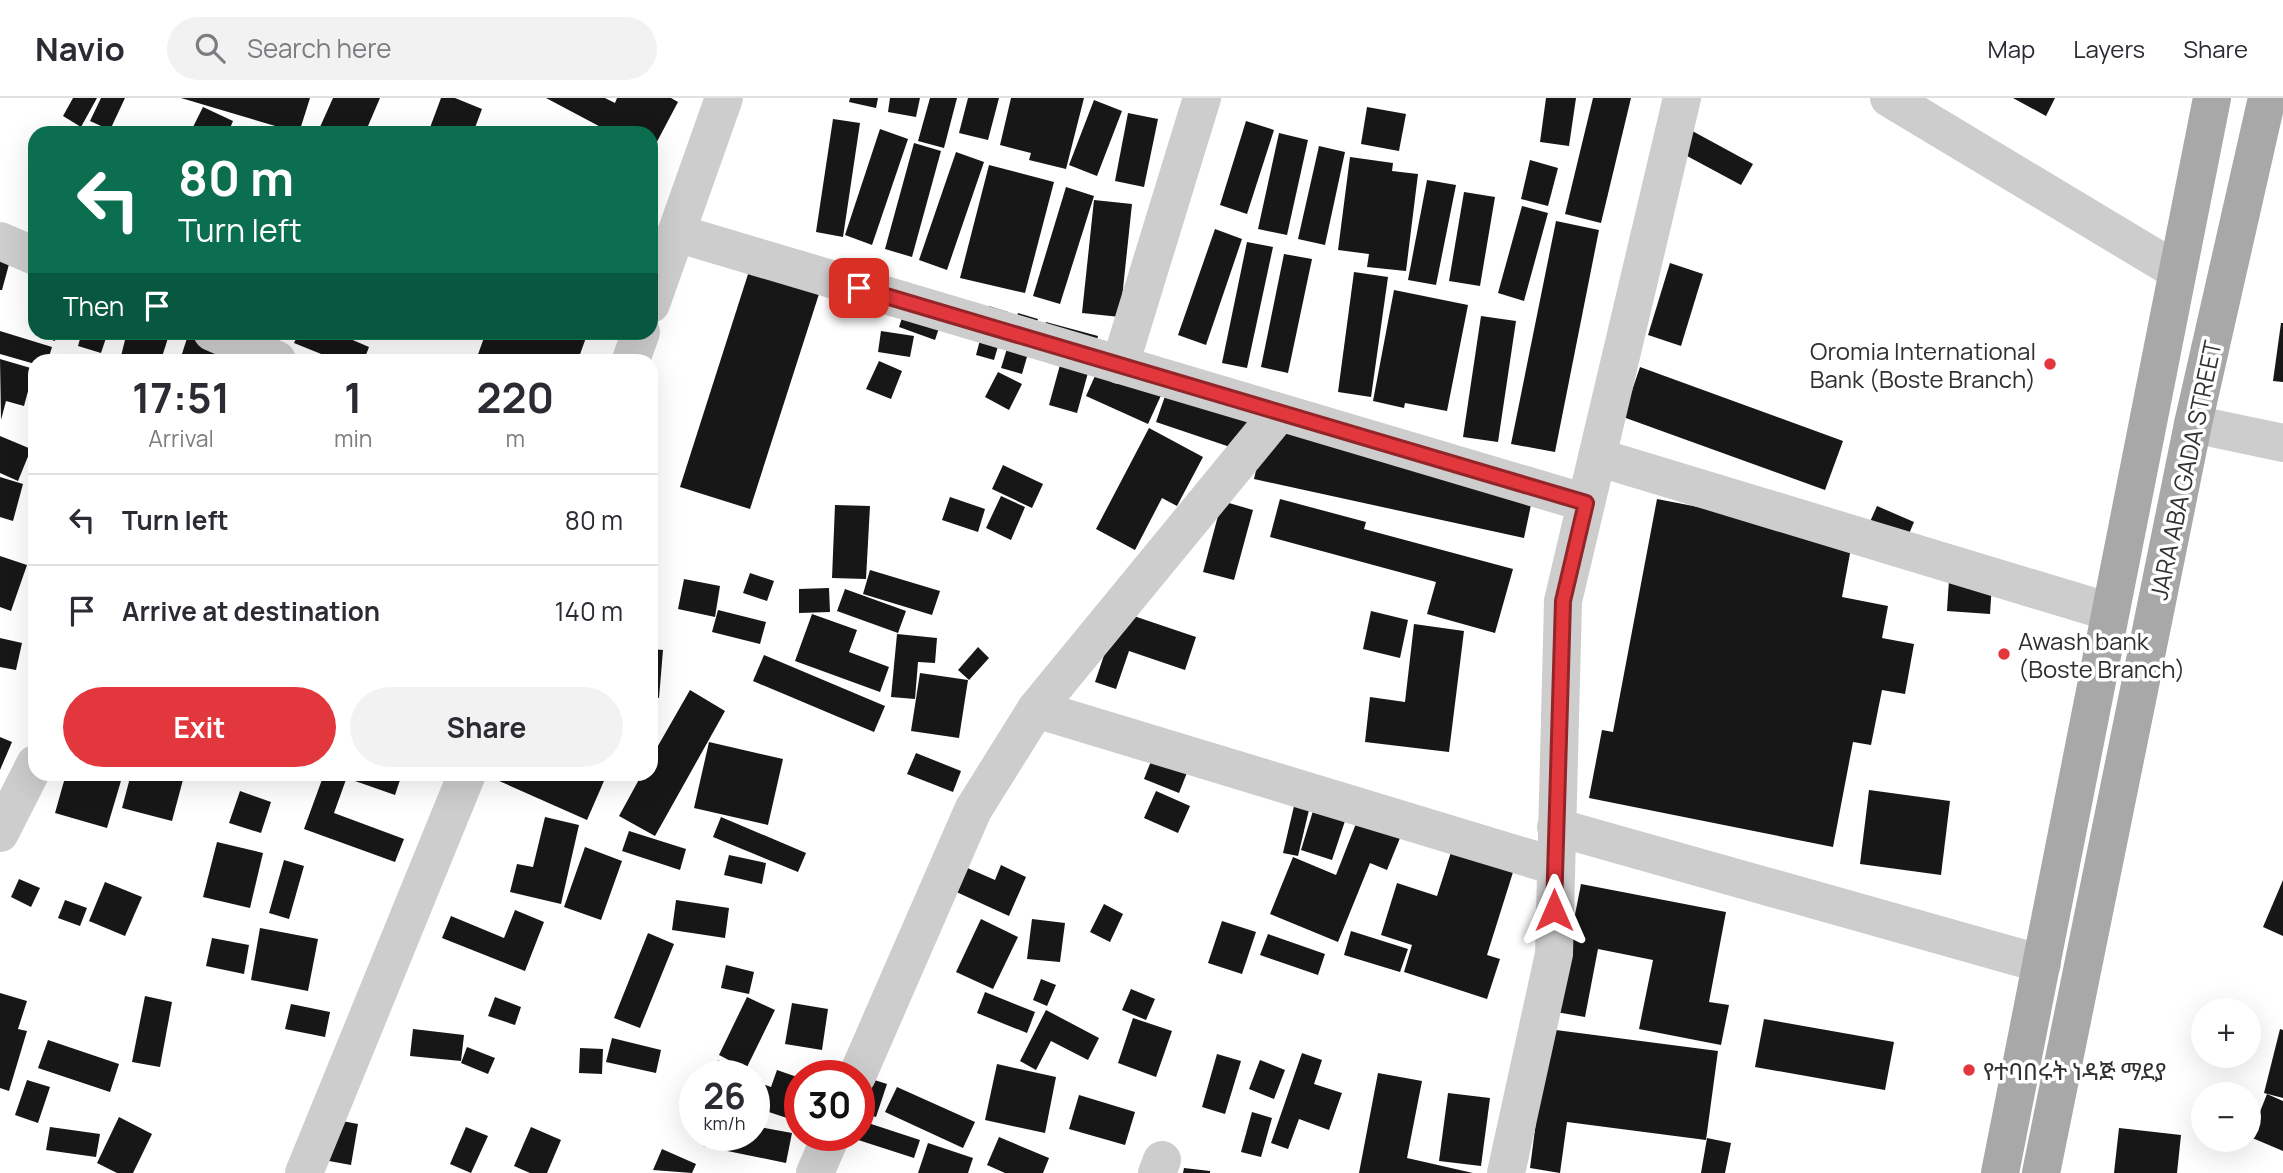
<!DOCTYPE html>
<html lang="en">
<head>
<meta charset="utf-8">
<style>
	body { margin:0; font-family:Manrope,"Noto Sans Ethiopic",sans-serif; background:#f2f2f3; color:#2b2b33; height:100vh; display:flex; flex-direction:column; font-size:26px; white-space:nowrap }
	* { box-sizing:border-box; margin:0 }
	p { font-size:23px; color:#7c7c81 }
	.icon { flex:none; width:38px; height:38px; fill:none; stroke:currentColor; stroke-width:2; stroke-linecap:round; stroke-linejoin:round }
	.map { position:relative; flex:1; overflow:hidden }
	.details { position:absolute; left:28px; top:256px; width:630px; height:427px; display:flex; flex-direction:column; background:#fff; border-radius:21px; box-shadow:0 7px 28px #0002 }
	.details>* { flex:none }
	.top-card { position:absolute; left:28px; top:28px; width:630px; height:214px; border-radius:21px; box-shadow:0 7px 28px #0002; background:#0b6e4f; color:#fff; overflow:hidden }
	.fabs { position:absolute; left:2191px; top:900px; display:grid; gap:14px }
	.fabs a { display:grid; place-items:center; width:70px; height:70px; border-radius:50%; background:#fff; box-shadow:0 7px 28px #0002; font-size:35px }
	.speed { position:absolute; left:679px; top:962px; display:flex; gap:14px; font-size:35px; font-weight:700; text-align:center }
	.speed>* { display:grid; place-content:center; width:91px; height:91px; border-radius:50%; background:#fff; box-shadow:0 7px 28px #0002; line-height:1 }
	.speed small { font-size:18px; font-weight:400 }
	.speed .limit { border:10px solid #d22; background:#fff; color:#111 }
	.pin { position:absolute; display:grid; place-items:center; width:60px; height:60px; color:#fff; margin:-30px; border-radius:14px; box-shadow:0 4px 10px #0006 }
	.me { position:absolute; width:77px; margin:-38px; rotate:0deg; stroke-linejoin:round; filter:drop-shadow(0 0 5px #0008) }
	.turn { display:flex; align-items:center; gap:24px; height:147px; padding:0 35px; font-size:32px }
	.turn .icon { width:91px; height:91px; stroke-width:2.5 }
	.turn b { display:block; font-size:49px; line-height:60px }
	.then { display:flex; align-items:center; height:66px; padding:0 35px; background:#0003; gap:14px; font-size:26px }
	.eta { display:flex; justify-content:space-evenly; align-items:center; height:119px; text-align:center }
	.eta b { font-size:42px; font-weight:700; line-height:49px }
	.primary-button { display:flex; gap:14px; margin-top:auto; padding:14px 35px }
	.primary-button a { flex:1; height:80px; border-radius:42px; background:#e2373d; color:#fff; font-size:28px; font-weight:700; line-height:80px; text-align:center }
	.primary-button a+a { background:#f2f2f3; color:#2b2b33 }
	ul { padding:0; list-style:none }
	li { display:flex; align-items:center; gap:21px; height:91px; padding:0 35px; border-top:2px solid #e1e1e2 }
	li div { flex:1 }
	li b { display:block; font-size:26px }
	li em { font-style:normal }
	header { display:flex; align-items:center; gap:42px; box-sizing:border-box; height:98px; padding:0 35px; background:#fff; border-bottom:2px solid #e1e1e2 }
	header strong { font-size:33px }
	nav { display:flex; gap:38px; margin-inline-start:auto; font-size:24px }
	.search { width:490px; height:63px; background:#f2f2f3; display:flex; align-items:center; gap:18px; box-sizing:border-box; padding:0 24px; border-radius:38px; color:#7c7c81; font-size:26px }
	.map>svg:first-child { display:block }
</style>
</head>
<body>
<header>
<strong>Navio</strong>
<div class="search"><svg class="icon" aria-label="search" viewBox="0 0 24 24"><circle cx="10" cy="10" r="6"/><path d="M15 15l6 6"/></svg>Search here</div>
<nav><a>Map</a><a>Layers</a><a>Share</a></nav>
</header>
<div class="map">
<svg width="2283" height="1075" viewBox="0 0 2283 1075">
	<rect width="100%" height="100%" fill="#fff"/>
	<!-- building -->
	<g fill="#171717">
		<path d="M73 0H97L81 29 63 18Z"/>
		<path d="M101 0H125L110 32 90 23Z"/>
		<path d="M181 0H310L299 35Z"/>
		<path d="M333 0H380L365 35H333L320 29Z"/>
		<path d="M441 0H455L482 11 473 35H428Z"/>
		<path d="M546 0H605L615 5 617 0H671L678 4 651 55V35H612Z"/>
		<path d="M850 0H878L876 10 849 4Z"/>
		<path d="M890 0H920L916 19 888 14Z"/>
		<path d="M930 0H957L944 50 918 43Z"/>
		<path d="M968 0H999L988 42 959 35Z"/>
		<path d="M1011 0H1084L1066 71 1029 62 1031 55 1000 47Z"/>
		<path d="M1546 0H1576L1569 48 1540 44Z"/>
		<path d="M1593 0H1631L1601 125 1565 116Z"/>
		<path d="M2013 0H2055L2046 18Z"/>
		<path d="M1094 2 1122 13 1097 78 1069 67Z"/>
		<path d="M203 9 233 23 228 35H190Z"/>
		<path d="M1367 9 1406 16 1399 53 1361 46Z"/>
		<path d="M1128 15 1158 21 1144 89 1115 83Z"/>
		<path d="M833 21 860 25 843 139 816 134Z"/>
		<path d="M1246 23 1274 32 1247 116 1220 107Z"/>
		<path d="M1685 29 1753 66 1741 87 1674 51Z"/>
		<path d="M880 31 908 41 872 147 845 137Z"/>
		<path d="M1279 35 1308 42 1287 137 1258 131Z"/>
		<path d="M914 45 941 53 912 159 885 151Z"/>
		<path d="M1319 48 1345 54 1325 147 1298 141Z"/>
		<path d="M956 54 984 64 947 172 919 162Z"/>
		<path d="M1350 59 1393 65 1392 73 1418 76 1406 173 1367 169 1369 156 1338 152Z"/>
		<path d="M1530 62 1558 70 1548 108 1521 101Z"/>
		<path d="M989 67 1054 84 1025 195 960 180Z"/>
		<path d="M1427 82 1456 87 1436 187 1408 182Z"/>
		<path d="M1066 89 1094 98 1060 206 1033 198Z"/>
		<path d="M1464 94 1495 99 1480 188 1449 183Z"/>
		<path d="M1094 102 1132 106 1120 219 1082 215Z"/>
		<path d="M1522 108 1548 115 1524 203 1498 195Z"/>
		<path d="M1556 123 1599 132 1555 354 1511 346Z"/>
		<path d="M1215 131 1242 141 1206 247 1178 237Z"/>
		<path d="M0 133 17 137 2 192H0Z"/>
		<path d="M1247 144 1273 149 1247 270 1222 265Z"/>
		<path d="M1284 156 1312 161 1288 275 1261 269Z"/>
		<path d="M1670 165 1703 176 1681 248 1648 237Z"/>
		<path d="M749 173 819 196 750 411 680 389Z"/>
		<path d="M1354 174 1388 179 1371 299 1338 294Z"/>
		<path d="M1394 192 1468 207 1447 313 1405 305 1404 310 1373 303Z"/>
		<path d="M907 205 943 218 935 242 899 229Z"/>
		<path d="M989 208 1008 214 994 262 976 257Z"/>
		<path d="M1018 215 1038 221 1022 276 1001 270Z"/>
		<path d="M1481 218 1516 223 1498 344 1463 339Z"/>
		<path d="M1046 224 1098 238 1077 315 1049 307 1063 256 1039 249Z"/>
		<path d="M2281 225H2283V284L2273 283Z"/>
		<path d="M0 233 52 249 48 262H35V266L0 256Z"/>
		<path d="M881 233 914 238 910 259 878 254Z"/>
		<path d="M35 234H57L55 243 35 237Z"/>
		<path d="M82 234H108L101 255 78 248Z"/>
		<path d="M127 234 169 237 161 262H120Z"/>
		<path d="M189 234H213L232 262H190L181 259Z"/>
		<path d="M299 234H334L369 249 364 262H336L294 245Z"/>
		<path d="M486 234H588L578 262H476Z"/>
		<path d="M1107 251 1169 280 1148 326 1086 298Z"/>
		<path d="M0 261 34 271 24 308 6 303 1 322Z"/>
		<path d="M879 263 902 273 891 301 866 291Z"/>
		<path d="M1640 269 1843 343 1825 392 1623 319Z"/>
		<path d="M998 274 1022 286 1009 312 985 299Z"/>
		<path d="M1172 278 1254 307 1239 352 1156 324Z"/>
		<path d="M1267 324 1536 383 1524 440 1254 381Z"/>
		<path d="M1149 330 1203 359 1177 408 1162 400 1135 452 1096 431Z"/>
		<path d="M0 338 31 351 18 383 0 375Z"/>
		<path d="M1003 367 1043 386 1032 410 992 391Z"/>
		<path d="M0 379 23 386 13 423 0 419Z"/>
		<path d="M1001 398 1025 409 1011 442 986 430Z"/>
		<path d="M950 399 985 411 978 434 942 422Z"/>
		<path d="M1280 401 1366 424 1364 431 1513 471 1495 535 1427 516 1436 484 1270 439Z"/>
		<path d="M1657 401 1853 439 1842 499 1888 508 1882 540 1914 546 1905 596 1882 592 1871 647 1853 644 1833 749 1589 700 1602 632 1613 634Z"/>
		<path d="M1222 403 1253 412 1234 482 1203 474Z"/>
		<path d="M835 407 870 408 866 481 832 480Z"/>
		<path d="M1877 408 1914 424 1906 443 1869 426Z"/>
		<path d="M0 458 27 467 11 513 0 509Z"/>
		<path d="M1950 466 1993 470 1990 516 1947 513Z"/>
		<path d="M870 472 940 493 932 517 863 496Z"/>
		<path d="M750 475 774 483 767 503 743 495Z"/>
		<path d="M684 481 720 488 715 519 678 511Z"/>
		<path d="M829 490 830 514 799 515V491Z"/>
		<path d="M845 491 906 513 898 535 837 513Z"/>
		<path d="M718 512 766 524 760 546 712 534Z"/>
		<path d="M1119 513 1196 539 1185 572 1129 553 1116 591 1095 584Z"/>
		<path d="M1371 513 1408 522 1400 560 1363 551Z"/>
		<path d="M812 516 857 532 849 554 889 569 880 594 795 563Z"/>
		<path d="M1414 526 1464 533 1449 654 1365 644 1370 599 1405 604Z"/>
		<path d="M897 536 937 540 935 565 918 564 915 601 891 599Z"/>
		<path d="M0 540 22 545 16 572 0 569Z"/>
		<path d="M978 549 989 560 969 582 958 572Z"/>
		<path d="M651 551 663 552 659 600 651 599Z"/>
		<path d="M764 557 885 608 874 634 753 583Z"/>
		<path d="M920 575 968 582 959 640 911 633Z"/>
		<path d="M690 592 725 613 655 738 619 718 642 676H651V660Z"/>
		<path d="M0 639 12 644 0 672Z"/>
		<path d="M709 644 783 661 768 727 694 710Z"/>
		<path d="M1155 653 1190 667 1179 695 1144 681Z"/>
		<path d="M916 655 961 673 953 694 907 676Z"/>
		<path d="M66 676H123L107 730 55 715Z"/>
		<path d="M131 676 184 678 172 723 122 710Z"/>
		<path d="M324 676H348L334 715 404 741 395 764 304 731Z"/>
		<path d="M358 676H402L395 697 355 683Z"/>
		<path d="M500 676H607L587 722 497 682Z"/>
		<path d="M1869 692 1950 703 1941 777 1860 766Z"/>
		<path d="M240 693 271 704 261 735 229 725Z"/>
		<path d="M1156 693 1190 708 1178 735 1144 720Z"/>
		<path d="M1294 708 1309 712 1298 758 1283 755Z"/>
		<path d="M1313 713 1345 723 1332 762 1301 752Z"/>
		<path d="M545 719 579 727 561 806 510 794 517 766 533 769Z"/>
		<path d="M721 719 806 755 798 774 713 739Z"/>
		<path d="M1357 723 1400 740 1387 772 1370 765 1338 844 1270 816 1293 759 1336 777Z"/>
		<path d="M629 733 686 751 680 772 622 753Z"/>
		<path d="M217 744 263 755 250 810 203 799Z"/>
		<path d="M585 749 622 763 601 822 564 809Z"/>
		<path d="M1452 751 1514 771 1487 857 1500 861 1487 901 1404 874 1412 847 1381 837 1397 785 1437 798Z"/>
		<path d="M729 757 766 765 762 786 724 777Z"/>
		<path d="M284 762 304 768 289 821 269 815Z"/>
		<path d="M1001 767 1026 779 1009 818 952 792 963 768 995 782Z"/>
		<path d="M19 781 40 790 31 809 11 799Z"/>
		<path d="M2283 782V838L2263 829Z"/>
		<path d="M105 784 142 799 125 838 89 823Z"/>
		<path d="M1581 786 1726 814 1709 904 1729 907 1721 947 1639 931 1653 862 1598 851 1585 919 1556 914Z"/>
		<path d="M65 802 87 810 80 828 58 820Z"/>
		<path d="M676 802 729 810 725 840 672 832Z"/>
		<path d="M1104 806 1123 816 1110 844 1090 834Z"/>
		<path d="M515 812 544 824 525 873 442 840 451 818 504 840Z"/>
		<path d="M981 821 1018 839 993 891 956 874Z"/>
		<path d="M1032 821 1065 825 1060 864 1027 861Z"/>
		<path d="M1222 823 1256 834 1242 876 1208 865Z"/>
		<path d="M260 830 318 841 308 893 251 882Z"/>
		<path d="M1351 833 1408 851 1400 874 1344 857Z"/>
		<path d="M648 835 674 846 640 930 614 920Z"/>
		<path d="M1268 836 1325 856 1318 877 1260 857Z"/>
		<path d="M212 840 249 847 244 876 206 868Z"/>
		<path d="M726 867 754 874 749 896 721 890Z"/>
		<path d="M1041 881 1056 887 1047 908 1033 902Z"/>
		<path d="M1131 891 1155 901 1146 922 1122 912Z"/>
		<path d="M985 894 1035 914 1027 935 977 915Z"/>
		<path d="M0 895 27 903 18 931 27 933 9 993 0 990Z"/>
		<path d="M145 898 172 904 160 969 132 964Z"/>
		<path d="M495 899 521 909 515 927 488 918Z"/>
		<path d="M747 899 775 912 746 971 719 957Z"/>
		<path d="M792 905 828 911 822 952 785 946Z"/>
		<path d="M291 906 330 914 325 939 285 931Z"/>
		<path d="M1046 912 1099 940 1088 962 1051 943 1036 972 1020 963Z"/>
		<path d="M1133 920 1172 933 1156 979 1118 965Z"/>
		<path d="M1764 921 1894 944 1885 992 1755 969Z"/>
		<path d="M413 931 464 937 461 963 410 958Z"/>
		<path d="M1548 931 1718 953 1706 1042 1567 1024 1560 1075 1530 1070Z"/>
		<path d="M2280 931 2283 932V1000L2264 995Z"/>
		<path d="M612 940 661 952 656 975 606 964Z"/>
		<path d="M48 942 119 966 110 994 38 970Z"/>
		<path d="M467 949 495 960 488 976 461 965Z"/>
		<path d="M580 950 603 951 602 976 579 975Z"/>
		<path d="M1302 955 1322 962 1314 986 1342 995 1329 1032 1299 1021 1288 1051 1271 1045Z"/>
		<path d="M1217 956 1241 963 1225 1016 1202 1009Z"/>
		<path d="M718 962 750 978H709Z"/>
		<path d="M1260 962 1285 972 1274 1001 1249 991Z"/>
		<path d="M997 966 1056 979 1045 1035 985 1022Z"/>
		<path d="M777 972 800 980V1013L796 1023 754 1009V983L771 989Z"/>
		<path d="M1378 975 1422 983 1407 1060 1473 1075H1359Z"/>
		<path d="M865 979 887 986 876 1019 859 1014V996Z"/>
		<path d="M27 982 50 989 38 1025 15 1017Z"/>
		<path d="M897 989 975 1024 963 1050 885 1014Z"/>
		<path d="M1448 995 1490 1000 1481 1068 1439 1063Z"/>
		<path d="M2267 996 2283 1003V1053L2250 1039Z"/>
		<path d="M1079 997 1135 1014 1125 1047 1069 1031Z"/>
		<path d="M1252 1014 1272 1020 1261 1059 1241 1054Z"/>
		<path d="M119 1019 152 1036 133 1075H117L97 1065Z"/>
		<path d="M337 1022 358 1026 351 1067 329 1063Z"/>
		<path d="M859 1022 920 1042 914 1060 852 1040 859 1038Z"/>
		<path d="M754 1028 792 1035 786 1065 703 1048 705 1038H754Z"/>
		<path d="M50 1029 100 1036 96 1059 46 1052Z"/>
		<path d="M466 1029 488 1038 471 1075 450 1066Z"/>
		<path d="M531 1029 561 1042 547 1075H530L514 1068Z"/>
		<path d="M2119 1030 2181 1037 2177 1075H2114Z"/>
		<path d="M999 1039 1049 1060 1043 1075H1005L987 1067Z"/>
		<path d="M1707 1040 1731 1045 1725 1075H1701Z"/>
		<path d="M928 1045 973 1060 968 1075H918Z"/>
		<path d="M662 1051 696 1066 692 1075 653 1072Z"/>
		<path d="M1184 1070 1210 1073V1075H1183Z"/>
	</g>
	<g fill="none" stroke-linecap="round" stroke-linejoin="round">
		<!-- minor -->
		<g stroke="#cdcdcd" stroke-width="38">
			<path d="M1889 0 2177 173"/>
			<path d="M676 135 1586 405"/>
			<path d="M0 143 35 158"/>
			<path d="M651 206 724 0"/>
			<path d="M212 234 277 262"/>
			<path d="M631 262 641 234"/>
			<path d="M1120 267 1202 0"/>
			<path d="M2193 326 2283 345"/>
			<path d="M1597 359 2110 514"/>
			<path d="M1036 611 1555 768"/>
			<path d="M1556 729 2042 866"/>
			<path d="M0 735 35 666"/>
			<path d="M857 978 973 712 1036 611 1279 315"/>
			<path d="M304 1075 467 676"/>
			<path d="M815 1075 831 1038"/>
			<path d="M1157 1075 1162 1062"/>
			<path d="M1506 1075 1554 856 1563 503 1682 0"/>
		</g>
		<!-- major -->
		<g stroke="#a8a8a8" stroke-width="38">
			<path d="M2000 1075 2212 0"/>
			<path d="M2041 1075 2193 326 2267 0"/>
		</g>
	</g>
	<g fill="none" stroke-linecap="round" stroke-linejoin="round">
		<defs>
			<path id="route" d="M859 190 1586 405 1563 503 1554 812"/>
		</defs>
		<!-- route casing -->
		<use href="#route" stroke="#932428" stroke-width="18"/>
		<!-- route -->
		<use href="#route" stroke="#e2373d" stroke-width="12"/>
	</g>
	<!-- markers -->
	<g fill="#e2373d" stroke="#fff" stroke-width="2.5">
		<circle cx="2050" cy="266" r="7"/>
		<circle cx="2004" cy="556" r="7"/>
		<circle cx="1969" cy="972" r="7"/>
	</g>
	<g text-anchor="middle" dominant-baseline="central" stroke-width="7" stroke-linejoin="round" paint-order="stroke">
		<!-- poi labels -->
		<g font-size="24" fill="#303030" stroke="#fff" text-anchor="start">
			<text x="2036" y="252" text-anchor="end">Oromia International<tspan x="2036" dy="28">Bank (Boste Branch)</tspan></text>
			<text x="2018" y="542">Awash bank<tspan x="2018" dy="28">(Boste Branch)</tspan></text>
			<text x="1983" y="972">የተባበሩት ነዳጅ ማደያ</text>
		</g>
		<!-- street labels -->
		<g font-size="24" fill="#303030" stroke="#fff">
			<text transform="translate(2185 372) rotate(-78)">JARA ABA GADA STREET</text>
		</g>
	</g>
</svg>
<div class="fabs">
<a>+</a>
<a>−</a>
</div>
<div class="speed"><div>26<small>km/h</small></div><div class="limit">30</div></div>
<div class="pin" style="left:859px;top:190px;background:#d93025"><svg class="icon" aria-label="arrive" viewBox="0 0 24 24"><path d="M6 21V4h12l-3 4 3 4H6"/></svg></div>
<svg class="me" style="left:1554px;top:812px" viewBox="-20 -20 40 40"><path d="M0-17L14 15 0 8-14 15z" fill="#e2373d" stroke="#fff" stroke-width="4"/></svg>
<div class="top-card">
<div class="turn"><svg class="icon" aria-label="left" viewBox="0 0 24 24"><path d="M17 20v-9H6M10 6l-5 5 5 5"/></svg><div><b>80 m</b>Turn left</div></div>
<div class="then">Then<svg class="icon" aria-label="arrive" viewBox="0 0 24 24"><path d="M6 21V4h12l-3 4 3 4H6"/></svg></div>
</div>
<section class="details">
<div class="eta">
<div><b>17:51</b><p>Arrival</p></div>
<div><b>1</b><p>min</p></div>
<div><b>220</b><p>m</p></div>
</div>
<ul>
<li><svg class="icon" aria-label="left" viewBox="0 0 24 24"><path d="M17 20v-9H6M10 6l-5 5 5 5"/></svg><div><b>Turn left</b></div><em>80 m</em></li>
<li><svg class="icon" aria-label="arrive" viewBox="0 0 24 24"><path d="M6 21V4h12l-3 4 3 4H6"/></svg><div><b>Arrive at destination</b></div><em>140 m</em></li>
</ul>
<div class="primary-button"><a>Exit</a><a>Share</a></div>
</section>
</div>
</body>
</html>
